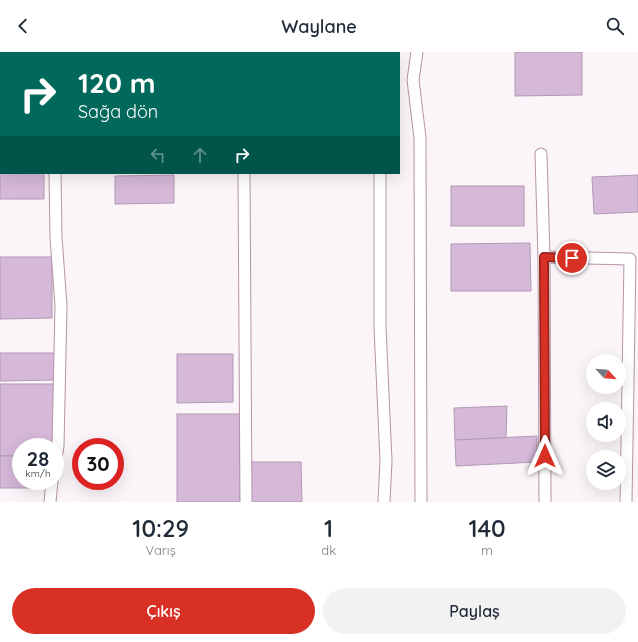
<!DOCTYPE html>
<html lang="tr">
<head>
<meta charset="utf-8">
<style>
	body { margin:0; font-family:Quicksand,sans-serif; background:#f2f2f3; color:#1f2937; height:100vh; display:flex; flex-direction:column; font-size:15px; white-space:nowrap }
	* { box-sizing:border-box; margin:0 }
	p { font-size:13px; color:#747a83 }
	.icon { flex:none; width:22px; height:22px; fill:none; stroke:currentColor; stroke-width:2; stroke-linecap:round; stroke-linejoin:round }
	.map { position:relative; height:450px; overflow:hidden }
	.side { display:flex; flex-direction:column; background:#fff; flex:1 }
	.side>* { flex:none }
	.guide { position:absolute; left:0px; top:0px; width:400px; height:122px; box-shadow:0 4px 16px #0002; background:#00695c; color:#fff; overflow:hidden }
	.needle { width:26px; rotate:116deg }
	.fabs { position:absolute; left:586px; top:302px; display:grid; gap:8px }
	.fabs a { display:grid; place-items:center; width:40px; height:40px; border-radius:50%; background:#fff; box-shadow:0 4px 16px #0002; font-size:20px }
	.speed { position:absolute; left:12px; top:386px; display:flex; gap:8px; font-size:20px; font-weight:700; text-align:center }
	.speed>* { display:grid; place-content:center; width:52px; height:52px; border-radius:50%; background:#fff; box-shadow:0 4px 16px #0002; line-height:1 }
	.speed small { font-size:10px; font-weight:400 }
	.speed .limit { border:6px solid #d22; background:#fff; color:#111 }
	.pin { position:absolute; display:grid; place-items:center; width:34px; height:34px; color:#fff; margin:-17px; border:2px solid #fff; border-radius:50%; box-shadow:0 1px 4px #0007 }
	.me { position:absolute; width:44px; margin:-22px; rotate:0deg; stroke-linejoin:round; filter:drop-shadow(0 0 3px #0008) }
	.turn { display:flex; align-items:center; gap:14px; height:84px; padding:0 12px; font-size:18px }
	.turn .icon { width:52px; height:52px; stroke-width:2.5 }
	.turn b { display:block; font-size:28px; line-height:34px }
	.lanes { display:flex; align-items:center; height:38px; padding:0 12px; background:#0003; justify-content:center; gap:20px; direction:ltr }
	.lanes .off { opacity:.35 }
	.eta { display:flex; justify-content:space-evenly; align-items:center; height:68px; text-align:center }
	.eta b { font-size:24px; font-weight:600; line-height:28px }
	.button { display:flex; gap:8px; margin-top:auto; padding:8px 12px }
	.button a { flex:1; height:46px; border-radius:24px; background:#d93025; color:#fff; font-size:16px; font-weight:600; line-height:46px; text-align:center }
	.button a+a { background:#f2f2f3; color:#1f2937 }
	header { display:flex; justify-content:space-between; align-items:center; height:52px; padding:0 12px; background:#fff; font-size:18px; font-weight:600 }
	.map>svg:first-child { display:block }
</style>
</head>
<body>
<header><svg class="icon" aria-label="back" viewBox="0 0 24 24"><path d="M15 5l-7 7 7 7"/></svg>Waylane<svg class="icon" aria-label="search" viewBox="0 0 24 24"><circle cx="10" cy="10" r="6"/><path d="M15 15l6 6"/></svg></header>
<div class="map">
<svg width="638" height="450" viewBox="0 0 638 450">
	<rect width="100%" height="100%" fill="#fbf4f8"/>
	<!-- building -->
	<g fill="#d6b8d9" stroke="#b199b3">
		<path d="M0 0H45V1H1L0 38Z"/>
		<path d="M515 0H582V43L515 44Z"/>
		<rect x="0" y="67" width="1" height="39"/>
		<path d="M0 109 1 121H44V147H0Z"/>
		<path d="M174 123V151L115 152V124Z"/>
		<path d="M638 123V160L594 162 592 125Z"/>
		<rect x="451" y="134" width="73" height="40"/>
		<path d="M530 191 531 239H451V192Z"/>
		<path d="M0 205H52V266L0 267Z"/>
		<path d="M0 301H56V328L0 329Z"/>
		<path d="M177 302H233V350L177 351Z"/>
		<path d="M0 332H56L52 395H21V404H0Z"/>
		<path d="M507 354 506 386 455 388 454 356Z"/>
		<rect x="177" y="362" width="63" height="88"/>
		<path d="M537 384V410L456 414 455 388Z"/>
		<path d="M0 404H21V429H47L46 436H0Z"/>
		<path d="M251 410H301L302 450H251Z"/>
	</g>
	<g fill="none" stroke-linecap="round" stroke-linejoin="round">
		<defs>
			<g id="street">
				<path d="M55 0V1"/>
				<path d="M244 0V1"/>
				<path d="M378 0V1"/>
				<path d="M417 0 413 28 420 86 421 450"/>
				<path d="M541 102 544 205"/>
				<path d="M244 121 246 450"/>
				<path d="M380 121V275L386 409 384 450"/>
				<path d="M55 412 58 394 61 254 56 185 55 121"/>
				<path d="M50 450 52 429"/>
				<path d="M545 450 544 205 630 207 626 450"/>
			</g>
		</defs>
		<!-- street casing -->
		<use href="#street" stroke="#b594a6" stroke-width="13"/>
		<!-- street -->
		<use href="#street" stroke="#fff" stroke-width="11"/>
	</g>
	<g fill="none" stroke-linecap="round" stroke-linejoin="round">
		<defs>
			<path id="route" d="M545 404 544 205 572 206"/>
		</defs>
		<!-- route casing -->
		<use href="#route" stroke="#8d1f18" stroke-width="10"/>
		<!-- route -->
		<use href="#route" stroke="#d93025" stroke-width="7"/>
	</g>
</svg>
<div class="fabs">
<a><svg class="needle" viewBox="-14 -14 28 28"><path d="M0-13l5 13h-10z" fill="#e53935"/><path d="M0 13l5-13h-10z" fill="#747a83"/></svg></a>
<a><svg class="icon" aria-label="sound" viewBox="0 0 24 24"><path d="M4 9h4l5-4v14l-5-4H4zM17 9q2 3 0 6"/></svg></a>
<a><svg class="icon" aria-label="layers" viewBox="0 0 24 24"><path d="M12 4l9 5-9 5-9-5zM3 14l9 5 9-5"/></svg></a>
</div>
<div class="speed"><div>28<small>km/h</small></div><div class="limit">30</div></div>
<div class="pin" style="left:572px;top:206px;background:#d93025"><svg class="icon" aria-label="arrive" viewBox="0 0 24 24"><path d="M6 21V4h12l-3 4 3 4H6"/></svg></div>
<svg class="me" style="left:545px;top:404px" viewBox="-20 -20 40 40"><path d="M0-17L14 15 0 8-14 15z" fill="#d93025" stroke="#fff" stroke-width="4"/></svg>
<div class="guide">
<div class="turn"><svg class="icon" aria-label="right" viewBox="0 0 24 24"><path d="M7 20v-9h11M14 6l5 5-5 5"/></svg><div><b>120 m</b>Sağa dön</div></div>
<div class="lanes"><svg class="icon off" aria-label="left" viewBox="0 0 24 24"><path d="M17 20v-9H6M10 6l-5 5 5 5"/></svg><svg class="icon off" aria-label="ahead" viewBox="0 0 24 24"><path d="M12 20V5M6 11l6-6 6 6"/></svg><svg class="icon" aria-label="right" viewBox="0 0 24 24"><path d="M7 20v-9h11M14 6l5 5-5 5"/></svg></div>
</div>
</div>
<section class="side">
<div class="eta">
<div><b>10:29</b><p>Varış</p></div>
<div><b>1</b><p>dk</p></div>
<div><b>140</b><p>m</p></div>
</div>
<div class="button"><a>Çıkış</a><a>Paylaş</a></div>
</section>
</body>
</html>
